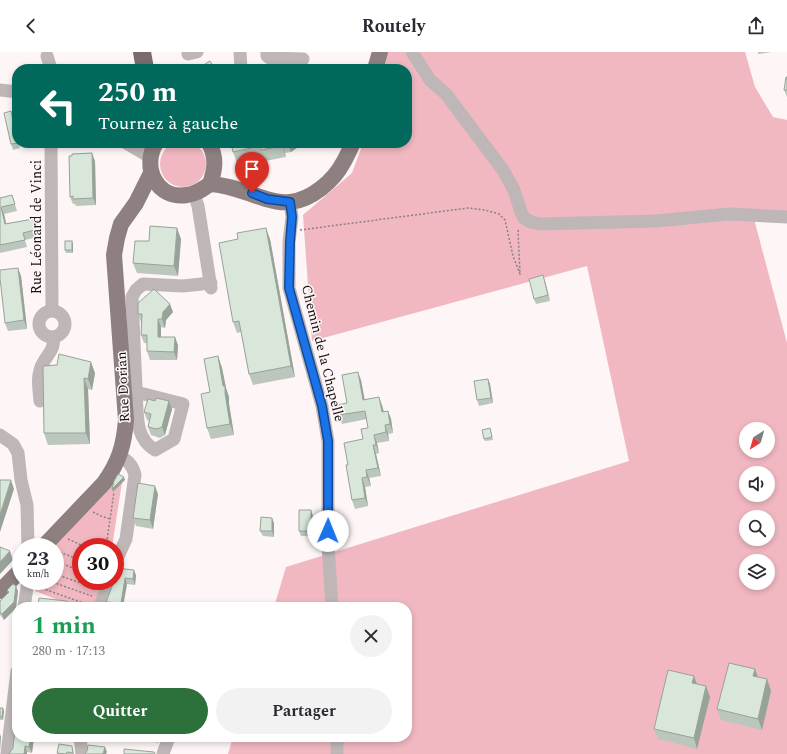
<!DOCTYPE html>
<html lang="fr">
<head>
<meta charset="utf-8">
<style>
	body { margin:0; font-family:Spectral,serif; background:#f2f2f3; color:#2b2b33; height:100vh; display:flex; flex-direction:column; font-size:15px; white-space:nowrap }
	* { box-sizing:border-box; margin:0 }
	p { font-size:13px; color:#7c7c81 }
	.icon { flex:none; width:22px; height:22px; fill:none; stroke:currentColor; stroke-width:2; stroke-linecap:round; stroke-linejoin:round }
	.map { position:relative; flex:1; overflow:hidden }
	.sheet { position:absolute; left:12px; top:550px; width:400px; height:140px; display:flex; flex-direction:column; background:#fff; border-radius:16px; box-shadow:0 2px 6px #0003 }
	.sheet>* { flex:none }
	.hud { position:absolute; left:12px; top:12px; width:400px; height:84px; border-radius:16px; box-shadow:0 2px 6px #0003; background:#00695c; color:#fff; overflow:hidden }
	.needle { width:26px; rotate:217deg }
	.buttons { position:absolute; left:739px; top:370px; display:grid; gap:8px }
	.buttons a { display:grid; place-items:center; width:36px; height:36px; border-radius:50%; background:#fff; box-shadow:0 2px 6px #0003; font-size:20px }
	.speed { position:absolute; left:12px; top:486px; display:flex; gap:8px; font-size:20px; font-weight:700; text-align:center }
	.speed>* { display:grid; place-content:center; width:52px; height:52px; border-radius:50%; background:#fff; box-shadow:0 2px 6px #0003; line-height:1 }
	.speed small { font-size:10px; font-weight:400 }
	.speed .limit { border:6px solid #d22; background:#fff; color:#111 }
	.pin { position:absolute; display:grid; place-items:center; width:34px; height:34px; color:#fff; margin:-41px -17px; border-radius:50% 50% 50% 0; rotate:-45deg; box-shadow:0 0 4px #0007 }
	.pin .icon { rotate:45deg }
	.me { position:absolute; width:44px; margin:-22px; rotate:1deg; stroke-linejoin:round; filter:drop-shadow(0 0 3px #0008) }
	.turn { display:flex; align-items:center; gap:14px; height:84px; padding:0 20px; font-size:18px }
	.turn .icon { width:52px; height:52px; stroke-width:2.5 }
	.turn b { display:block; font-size:28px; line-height:34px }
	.round { display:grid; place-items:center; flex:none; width:42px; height:42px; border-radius:21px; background:#f2f2f3 }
	.headline { display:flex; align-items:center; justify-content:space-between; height:68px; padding:0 20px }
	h1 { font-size:24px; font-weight:700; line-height:30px; color:#1e9e55 }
	.cta { display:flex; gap:8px; margin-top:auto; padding:8px 20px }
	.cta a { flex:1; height:46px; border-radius:24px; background:#2c713c; color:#fff; font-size:16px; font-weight:700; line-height:46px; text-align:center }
	.cta a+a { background:#f2f2f3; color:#2b2b33 }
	header { display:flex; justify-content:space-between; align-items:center; height:52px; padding:0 20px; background:#fff; font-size:18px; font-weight:700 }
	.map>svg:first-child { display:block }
</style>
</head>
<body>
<header><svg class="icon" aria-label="back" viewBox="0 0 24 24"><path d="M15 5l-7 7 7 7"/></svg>Routely<svg class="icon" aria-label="share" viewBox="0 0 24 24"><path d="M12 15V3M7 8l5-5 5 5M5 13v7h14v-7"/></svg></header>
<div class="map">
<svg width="787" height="702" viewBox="0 0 787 702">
	<rect width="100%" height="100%" fill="#fdf5f6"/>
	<!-- green -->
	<g fill="#f1b8c1" fill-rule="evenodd">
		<path d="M382 0H745L755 35 773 65 787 68V169L754 167 787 291V702H228L233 685H407V555H274L286 515 629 409 587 214 312 289 303 163 352 121 363 91H407V17H384ZM746 377H768V399H746ZM746 421H768V443H746ZM746 465H768V487H746ZM746 509H768V531H746Z"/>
		<circle cx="183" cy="112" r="23"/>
		<path d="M116 427 122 430 112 495H81V529H104L95 555H76L35 539 36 529H55V495H52Z"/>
	</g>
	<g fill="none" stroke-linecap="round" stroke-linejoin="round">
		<!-- path -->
		<g stroke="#878081" stroke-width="1.5" stroke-dasharray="2 2" stroke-linecap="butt">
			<path d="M300 178 468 156 485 158 499 162 505 168 513 204 520 222 518 180 519 176"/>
			<path d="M93 460 101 464 110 467"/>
			<path d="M68 487 81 493"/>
			<path d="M82 495 81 493 88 492 90 495"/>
			<path d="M106 495 114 440"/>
			<path d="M56 499 81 508"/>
			<path d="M55 509 81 519"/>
			<path d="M55 522 95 536"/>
			<path d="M42 529 41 536 89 553"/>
			<path d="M49 529 92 544"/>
		</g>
		<!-- minor -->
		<g stroke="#beb6b7" stroke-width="13">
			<path d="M240 0 241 17"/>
			<path d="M267 0V4L270 6 303 7"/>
			<path d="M412 0 430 28 446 42 503 118 514 138 521 160 524 166 531 170 540 172 656 169 729 162 787 165"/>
			<path d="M188 2 197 0"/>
			<path d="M47 4 51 17"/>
			<path d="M0 38 17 40"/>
			<path d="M51 91 52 258"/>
			<path d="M126 91 150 105"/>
			<path d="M194 142 198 154 211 236"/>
			<path d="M290 150 292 165 289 190V236L322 354 328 389V493L332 555"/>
			<circle cx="52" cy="272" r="13"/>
			<path d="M136 340 183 352 174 387 155 398C134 385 138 362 136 340V336L132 245 136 238 143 232 183 234 211 231"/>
			<path d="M40 349C39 336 36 323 43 311 50 299 53 300 54 285"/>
			<path d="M0 383 13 392 18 401 21 428 27 453 28 495"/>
			<path d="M115 511 126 487 135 423C133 414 128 408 119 404"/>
			<path d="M24 555 28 529"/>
			<path d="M100 555 109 529"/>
			<path d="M80 685 82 702"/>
			<path d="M7 702 17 619"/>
			<path d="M163 702 169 685"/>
			<path d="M337 702V685"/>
		</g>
		<!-- major -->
		<g stroke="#8e7f81" stroke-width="16">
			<path d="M375 17 380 0"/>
			<path d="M156 91C141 115 157 148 187 143 196 142 203 137 210 132 215 117 217 106 209 91"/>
			<path d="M210 132C230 133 246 141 266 147 273 149 284 151 290 150 312 148 334 128 343 111 347 104 350 97 353 91"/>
			<path d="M43 495 104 431C119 410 124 393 126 368L114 203 117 186 121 172 136 151 151 121"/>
			<path d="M0 539 21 518"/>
		</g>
		<!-- highway -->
		<path stroke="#7c6b6d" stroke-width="18" d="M142 0 145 17"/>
	</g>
	<!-- wall -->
	<g fill="#bbc7bc">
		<path d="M758 0H772L758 2Z"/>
		<path d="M787 25V45L784 38Z"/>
		<path d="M13 65 17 84V91H18L20 96 13 98 11 92Z"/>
		<path d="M231 91H304L291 100 285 101 286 105 265 109 263 106 237 111 233 100Z"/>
		<path d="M95 109 96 153 76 154 75 152H73L70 145Z"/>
		<path d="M12 143 17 159 4 162 6 172 33 167 35 174 37 185 25 188 27 195 0 201V146Z"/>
		<path d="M181 187 178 224 137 221 133 211 149 189Z"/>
		<path d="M270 187 295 325 253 333 249 322 241 280 237 281 233 270Z"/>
		<path d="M73 192V201H66L65 198Z"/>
		<path d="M543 223 550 249 536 252 534 247Z"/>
		<path d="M21 224 27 277 8 279 5 271Z"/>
		<path d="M173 260 166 268 165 276 161 275V285L178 293 177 308H150L147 299V291H144L141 283V270L138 262Z"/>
		<path d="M218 304 222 316 226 336 229 345V352L234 383 211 387 207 376 210 340Z"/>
		<path d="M43 314 95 321 92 338 88 337 90 392 48 393 44 381Z"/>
		<path d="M488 327 490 332 493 351 479 354 477 348Z"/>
		<path d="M361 328 365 348 382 353 384 359H388L391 367 393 381 388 382 389 389 377 391 379 401 376 402 381 424 369 426 371 434 365 435 368 454 355 457 352 448 348 413 363 387 368 376 367 367 342 372 339 363Z"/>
		<path d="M155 349H169L172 357 165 383 160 386 151 383 148 375 149 369 147 368 144 360Z"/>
		<path d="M491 379 493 388 485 389 484 387Z"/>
		<path d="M158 442 153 477 136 474 133 466Z"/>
		<path d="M313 464V468L315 474V484H301L299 479Z"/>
		<path d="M274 471V485L263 484 260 479Z"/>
		<path d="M136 523 135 533 127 532 123 553 126 554 127 555H108L106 550 114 532V529Z"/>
		<path d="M7 538 18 539 16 556 4 568 0 563V549L8 541Z"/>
		<path d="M755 617 758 625 767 627 771 639 762 678 721 668 717 657Z"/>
		<path d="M697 632 706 634 710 645 697 697 658 687 654 677Z"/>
		<path d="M0 656 4 659 3 668H0Z"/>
		<path d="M17 685H49V686L34 685 32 701 27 700V702H9L13 696Z"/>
		<path d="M144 685H159L158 691 145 687Z"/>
		<path d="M73 697 74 702H58L57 701Z"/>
	</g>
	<!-- shaded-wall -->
	<g fill="#98a299">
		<path d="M11 59 13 65 17 84V88Z"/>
		<path d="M282 91 285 101 286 105 282 94Z"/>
		<path d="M287 91H304L291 100Z"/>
		<path d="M92 101 95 109 96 153 93 146Z"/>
		<path d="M1 155 4 162 8 179 5 172Z"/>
		<path d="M33 167 35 174 37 185 35 178Z"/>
		<path d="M177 176 181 187 178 224 174 214Z"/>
		<path d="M266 176 270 187 295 325 291 314Z"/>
		<path d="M72 189 73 192V201L72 198Z"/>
		<path d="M18 216 21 224 27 277 24 268Z"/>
		<path d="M543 223 545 229 550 249 548 243Z"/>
		<path d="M170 252 173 260 166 268 165 276 162 267 163 260Z"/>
		<path d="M158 267 161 275V293L158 285Z"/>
		<path d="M175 285 178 293 177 308 174 300Z"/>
		<path d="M218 304 222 316 226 336 229 345V352L234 383 230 372Z"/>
		<path d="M91 310 95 321 92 338 88 327Z"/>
		<path d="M358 320 361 328 366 357 363 348Z"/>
		<path d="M84 326 88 337 90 392 86 381Z"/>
		<path d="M488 327 490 332 493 351 491 346Z"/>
		<path d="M379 345 382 353 385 368 382 360Z"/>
		<path d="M169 349 172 357 165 383 162 375Z"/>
		<path d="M388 359 391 367 393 381 390 372Z"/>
		<path d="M385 373 388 382 389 389 386 380Z"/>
		<path d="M374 383 377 391 379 401 376 393Z"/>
		<path d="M373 393 376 402 381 424 378 416Z"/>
		<path d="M366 418 369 426 371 434 367 425Z"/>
		<path d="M124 425 125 428 113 440 112 437Z"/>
		<path d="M362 426 365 435 368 454 365 446Z"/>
		<path d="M11 428 14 437 0 480V463Z"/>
		<path d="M155 434 158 442 153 477 150 468Z"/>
		<path d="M311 458 313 464V474L311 468Z"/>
		<path d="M272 466 274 471V485L272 479Z"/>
		<path d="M313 468 315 474V484L313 479Z"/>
		<path d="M10 499 13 508 0 522V510Z"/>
		<path d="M134 518 136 523 135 533 133 527Z"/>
		<path d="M125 526 127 532 123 555 121 551Z"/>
		<path d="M16 534 18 539 16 556 4 568 2 562Z"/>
		<path d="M67 549 68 555H66Z"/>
		<path d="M755 617 759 628 753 624Z"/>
		<path d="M694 624 698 635 692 631Z"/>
		<path d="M767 627 771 639 762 678 758 667Z"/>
		<path d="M706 634 710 645 697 697 694 686Z"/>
		<path d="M3 656 4 659 3 668 2 665Z"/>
		<path d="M0 682 1 685 0 699Z"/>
		<path d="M31 685H34L32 701 29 695Z"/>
		<path d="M156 685H159L158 691Z"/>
		<path d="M25 694 27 700V702H24Z"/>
		<path d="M105 695 107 700 106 702H103Z"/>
	</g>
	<!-- building -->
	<g fill="#d9e7db" stroke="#98a299">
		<path d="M210 9 215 17H197Z"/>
		<path d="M786 25H787V38H784Z"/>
		<path d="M11 59 17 88V91H18L11 92 4 61Z"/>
		<path d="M231 91H282V94L261 98 260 94 233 100Z"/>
		<path d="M92 101 93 146 73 147V144L70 145 69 104H72V102Z"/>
		<path d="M12 143 15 152 1 155 5 172 33 167 35 178 23 181 25 188 0 193V146Z"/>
		<path d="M150 174 177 176 174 214 133 211 135 189H149Z"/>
		<path d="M266 176 291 314 249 322 239 269 233 270 219 191 238 187 237 181Z"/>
		<rect x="65" y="189" width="7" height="9"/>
		<path d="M18 216 24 268 5 271 0 226V218Z"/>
		<path d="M543 223 548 243 534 247 529 227Z"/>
		<path d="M154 237 170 252 163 260 162 267H158V285H175L174 300 147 299V283H141L142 262H138V251Z"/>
		<path d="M59 302 91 310 88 327 84 326 86 381H44L43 314 57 313Z"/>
		<path d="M218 304 223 334H225V341L230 372 207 376 201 342 210 340 204 307Z"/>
		<path d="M358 320 363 348 379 345 382 360 388 359 390 372 385 373 386 380 374 383 376 393H373L378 416 366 418 367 425 362 426 365 446 352 448 346 413H348L344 391 363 387 361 377 368 376 365 359 339 363 337 353 347 351 342 323Z"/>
		<path d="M488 327 491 346 477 348 474 329Z"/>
		<path d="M156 346 169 349 162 375 157 377 148 375 151 362 144 360 148 347 155 349Z"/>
		<path d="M490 376 492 385 484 387 482 378Z"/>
		<path d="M118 422 124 425 112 437 114 429Z"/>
		<path d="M0 428H11L0 463Z"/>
		<path d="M138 431 155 434 150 468 133 466Z"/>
		<path d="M299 458H311V468H313V479H299Z"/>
		<path d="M261 465 272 466V479H260Z"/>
		<path d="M0 495 10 499 0 510Z"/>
		<path d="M116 516 134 518 133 527 125 526 121 551 126 554V555H109L110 550H106L113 532H114V529H115Z"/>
		<path d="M13 532 16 534 14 550 2 562 0 560V549L9 540 7 538Z"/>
		<path d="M39 546 67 549 66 555 50 554V555H38Z"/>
		<path d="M729 611 755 617 753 624 767 627 758 667 717 657Z"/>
		<path d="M668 618 694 624 692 631 706 634 694 686 654 677Z"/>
		<path d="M0 656H3L2 665H0Z"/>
		<path d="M17 657V685H31L29 695 25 694 24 702H9L13 696Z"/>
		<path d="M59 692 72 694 73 701 67 700 66 702 57 701Z"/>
		<path d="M88 693 105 695 103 702H85L87 699Z"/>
		<path d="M124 697 154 700 155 702H124Z"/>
	</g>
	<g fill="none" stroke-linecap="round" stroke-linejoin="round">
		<defs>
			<path id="route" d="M252 141 267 147 290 150 292 165 290 190 289 236 322 354 328 389V479"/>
		</defs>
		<!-- route casing -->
		<use href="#route" stroke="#114b97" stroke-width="10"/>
		<!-- route -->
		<use href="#route" stroke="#1a73e8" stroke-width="7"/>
	</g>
	<g text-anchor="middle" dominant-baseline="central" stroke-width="3" stroke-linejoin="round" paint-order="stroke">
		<!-- street labels -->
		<g font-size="14" fill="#191314" stroke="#fdf5f6">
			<text transform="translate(36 175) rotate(-90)">Rue Léonard de Vinci</text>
			<text transform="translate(323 301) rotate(76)">Chemin de la Chapelle</text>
			<text transform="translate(123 335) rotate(-93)">Rue Dorian</text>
		</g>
	</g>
</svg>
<div class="buttons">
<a><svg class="needle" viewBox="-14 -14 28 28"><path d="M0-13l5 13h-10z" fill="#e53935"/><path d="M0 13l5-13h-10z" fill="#7c7c81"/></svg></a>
<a><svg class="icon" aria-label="sound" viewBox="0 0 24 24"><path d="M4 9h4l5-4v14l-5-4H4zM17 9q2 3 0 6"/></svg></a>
<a><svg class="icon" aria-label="search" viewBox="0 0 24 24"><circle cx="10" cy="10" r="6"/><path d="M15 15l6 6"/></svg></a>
<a><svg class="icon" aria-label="layers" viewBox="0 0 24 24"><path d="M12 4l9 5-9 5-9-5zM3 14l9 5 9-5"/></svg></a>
</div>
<div class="speed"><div>23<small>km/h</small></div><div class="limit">30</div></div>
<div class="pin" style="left:252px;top:141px;background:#d93025"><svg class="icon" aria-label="arrive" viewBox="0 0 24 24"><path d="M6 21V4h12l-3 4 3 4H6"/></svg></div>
<svg class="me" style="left:328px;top:479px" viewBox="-20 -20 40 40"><circle r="19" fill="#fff"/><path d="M0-13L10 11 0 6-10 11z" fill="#1a73e8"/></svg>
<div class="hud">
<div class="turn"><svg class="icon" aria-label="left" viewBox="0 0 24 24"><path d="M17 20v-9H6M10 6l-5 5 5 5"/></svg><div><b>250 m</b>Tournez à gauche</div></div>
</div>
<section class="sheet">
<div class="headline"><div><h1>1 min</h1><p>280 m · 17:13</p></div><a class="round"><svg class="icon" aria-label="close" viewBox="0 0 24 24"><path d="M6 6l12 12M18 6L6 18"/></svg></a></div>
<div class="cta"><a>Quitter</a><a>Partager</a></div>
</section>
</div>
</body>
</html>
